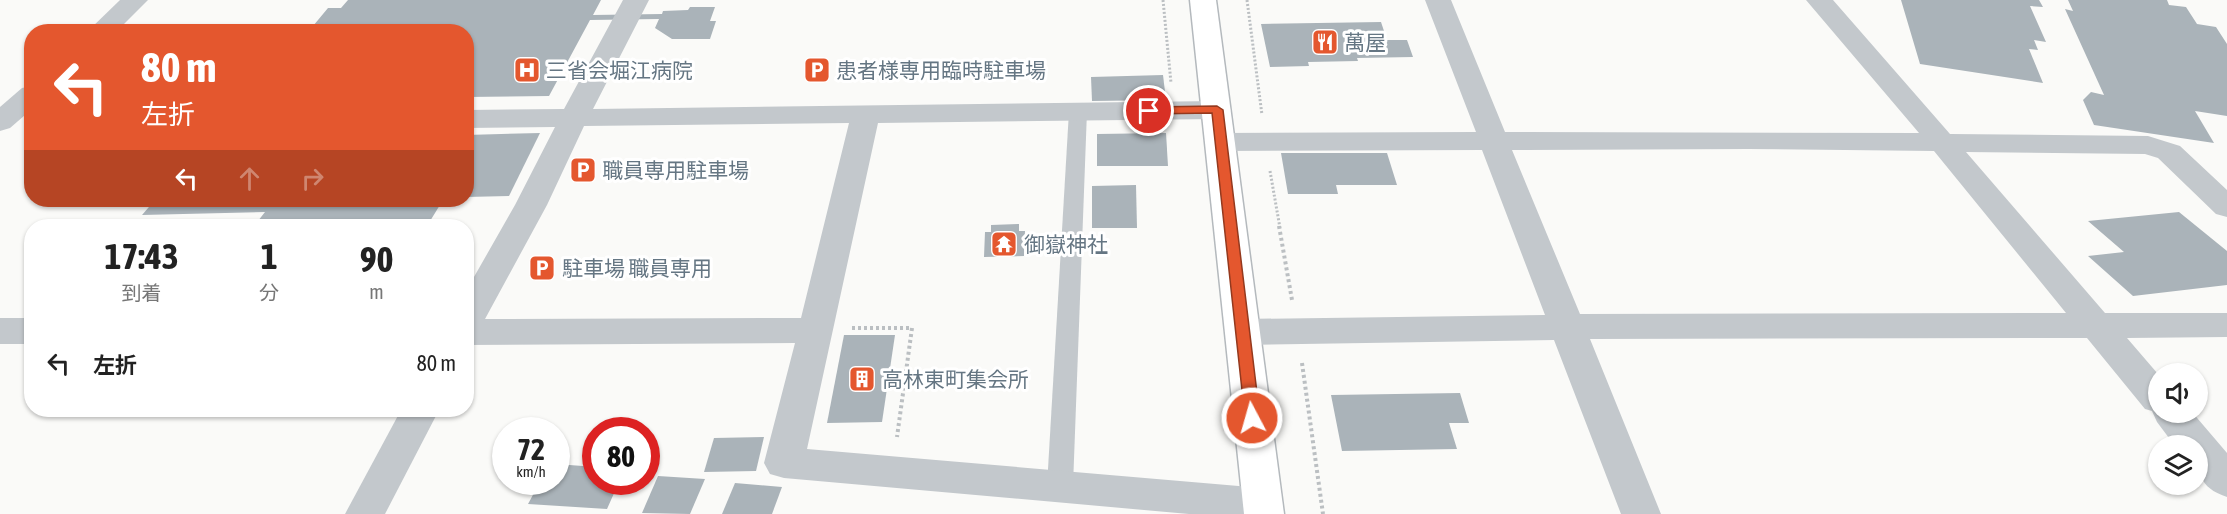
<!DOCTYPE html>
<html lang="ja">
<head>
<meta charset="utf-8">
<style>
	body { margin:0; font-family:"Asap Condensed","Noto Sans JP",sans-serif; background:#f6f6f6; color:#222; height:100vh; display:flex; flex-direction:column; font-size:22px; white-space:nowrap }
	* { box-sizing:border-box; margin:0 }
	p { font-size:20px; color:#767676 }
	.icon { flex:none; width:33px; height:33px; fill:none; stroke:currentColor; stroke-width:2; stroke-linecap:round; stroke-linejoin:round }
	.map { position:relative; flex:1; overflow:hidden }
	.panel { position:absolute; left:24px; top:219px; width:450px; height:198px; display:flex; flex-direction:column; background:#fff; border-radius:24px; box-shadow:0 2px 4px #0004 }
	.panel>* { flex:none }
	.banner { position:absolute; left:24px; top:24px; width:450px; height:183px; border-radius:24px; box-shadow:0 2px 4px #0004; background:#e4572e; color:#fff; overflow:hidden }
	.tools { position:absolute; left:2148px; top:363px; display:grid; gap:12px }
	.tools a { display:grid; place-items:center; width:60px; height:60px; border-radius:50%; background:#fff; box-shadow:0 2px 4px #0004; font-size:30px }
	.speed { position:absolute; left:492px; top:417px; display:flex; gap:12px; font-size:30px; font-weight:700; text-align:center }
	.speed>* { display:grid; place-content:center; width:78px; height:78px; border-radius:50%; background:#fff; box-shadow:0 2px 4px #0004; line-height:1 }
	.speed small { font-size:15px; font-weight:400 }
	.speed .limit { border:9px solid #d22; background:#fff; color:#111 }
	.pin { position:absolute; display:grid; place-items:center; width:51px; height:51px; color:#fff; margin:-26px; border:3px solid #fff; border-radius:50%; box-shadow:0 2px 6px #0007 }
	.me { position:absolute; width:66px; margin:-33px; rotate:354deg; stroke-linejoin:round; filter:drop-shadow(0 0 4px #0008) }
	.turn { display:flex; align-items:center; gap:21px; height:126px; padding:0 18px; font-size:27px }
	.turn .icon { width:78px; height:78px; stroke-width:2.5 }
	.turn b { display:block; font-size:42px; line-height:51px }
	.lanes { display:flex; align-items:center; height:57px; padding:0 18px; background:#0003; justify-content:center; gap:30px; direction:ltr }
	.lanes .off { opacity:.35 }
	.eta { display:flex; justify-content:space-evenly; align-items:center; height:102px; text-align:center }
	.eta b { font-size:36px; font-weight:700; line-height:42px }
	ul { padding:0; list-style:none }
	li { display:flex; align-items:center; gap:18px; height:84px; padding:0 18px }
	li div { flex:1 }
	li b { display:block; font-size:22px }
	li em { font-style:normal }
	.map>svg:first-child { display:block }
</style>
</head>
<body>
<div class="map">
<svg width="2227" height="514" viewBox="0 0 2227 514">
	<rect width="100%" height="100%" fill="#fafaf8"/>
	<!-- building -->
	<g fill="#aab3b9">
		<path d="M348 0H601L593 15 662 14 663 11 688 10 690 7H715L710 21H716L710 39H672L655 28 659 19 590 20 549 96 466 97V32H308L328 8H341Z"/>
		<path d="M1901 0H2039L2043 7 2030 6 2046 42 2034 40 2038 50 2029 49 2043 83 1920 64Z"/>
		<path d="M2068 0H2167L2169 5 2186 7 2197 24 2216 27 2227 44V116L2195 111 2214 143 2094 125 2083 100 2091 92 2104 95 2065 9 2073 11Z"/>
		<path d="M1381 22 1387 40H1407L1413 57 1357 58 1358 61 1308 62 1309 66 1270 67 1261 24Z"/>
		<path d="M1163 75 1166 100 1092 101 1091 77Z"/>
		<path d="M540 133 509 196 466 197V135Z"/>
		<path d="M1166 133 1168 166H1097V134Z"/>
		<path d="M1281 153H1387L1397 185H1336L1338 194H1288Z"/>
		<path d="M1136 185 1137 228H1092V186Z"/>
		<path d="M155 200H443L427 226H254L265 212 142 215Z"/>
		<path d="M2179 212 2227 251V285L2133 296 2088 256 2124 252 2088 221Z"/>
		<path d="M1019 224V231H1025L1024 256 984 257 985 232H991V225Z"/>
		<path d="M844 335H895L882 422 827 423Z"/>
		<path d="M1460 393 1469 423H1449L1457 449 1342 451 1331 395Z"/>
		<path d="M764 437 756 471 704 472 714 438Z"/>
		<path d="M556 464 596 467V482H619L607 509 528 504 540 482H556Z"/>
		<path d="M658 476 705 479 690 514 642 513Z"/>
		<path d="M735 483 782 487 772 514H722Z"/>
	</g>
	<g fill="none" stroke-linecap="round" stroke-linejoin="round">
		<defs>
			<path id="trunk" d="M1190 0H1216L1284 514H1244Z"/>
		</defs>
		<!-- trunk casing -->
		<use href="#trunk" stroke="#b4b9bd" stroke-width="3"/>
		<!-- path-far1 -->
		<g stroke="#bbbfc2" stroke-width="3" stroke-dasharray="2 2" stroke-linecap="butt">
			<path d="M1163 0 1171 83"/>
			<path d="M1247 0 1262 115"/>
			<path d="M1270 171 1280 228"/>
		</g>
		<!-- path -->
		<g stroke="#bbbfc2" stroke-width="4" stroke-dasharray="3 3" stroke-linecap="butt">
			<path d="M1279 226 1292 300"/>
			<path d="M852 328H912L897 437"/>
			<path d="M1302 363 1323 514"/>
		</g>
		<!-- service -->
		<path fill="#c3c8cc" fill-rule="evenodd" d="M1078 106 1084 107 1087 111 1073 486 1069 493 1060 496 1051 493 1047 486 1069 111 1072 107Z"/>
		<!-- minor -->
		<g fill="#c3c8cc" fill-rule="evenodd">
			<path d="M120 0H148L116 32H87Z"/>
			<path d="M623 0H649L593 109 1217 101 1227 104 1231 110 1227 116 1217 119 878 123 807 449 1262 488 1276 492 1282 504 1277 514H1189L784 478 770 474 764 463 795 343 466 345V291L515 205 555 127 466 128V110L564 109ZM849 123 801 318 485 319 547 205 584 126Z"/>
			<path d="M1425 0H1451L1505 132 1919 133 1806 0H1833L1950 134 2148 136 2180 146 2227 190V217L2216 214 2158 158 2145 154 1966 152 2105 313H2227V337L2127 338 2158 374V412H2192L2227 453V497C2198 487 2198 473 2198 446H2175L2157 422 2152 411 2145 409 2087 338 1590 339 1661 514H1621L1554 340 1243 345 1231 341 1225 332 1231 323 1243 319 1545 315 1482 150 1221 151 1211 148 1206 142 1211 136 1221 133 1476 132ZM1748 149 1934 151 2066 313 1580 314 1512 150Z"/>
			<path d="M32 86V109L10 128 0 131V107L22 88Z"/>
			<rect x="0" y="318" width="32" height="26"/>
			<path d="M401 410H439L385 514H345Z"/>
		</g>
		<!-- trunk -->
		<use href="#trunk" fill="#fff" fill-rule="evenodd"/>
	</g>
	<!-- route -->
	<path fill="#e4572e" stroke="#94391e" stroke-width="1.5" d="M1217 106 1223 110 1260 418 1258 422H1247L1245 418 1212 113 1149 114 1144 111 1149 107Z"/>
	<!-- icons -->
	<defs>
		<symbol id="restaurant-square" viewBox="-11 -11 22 22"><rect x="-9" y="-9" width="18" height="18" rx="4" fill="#e4572e" stroke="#fff"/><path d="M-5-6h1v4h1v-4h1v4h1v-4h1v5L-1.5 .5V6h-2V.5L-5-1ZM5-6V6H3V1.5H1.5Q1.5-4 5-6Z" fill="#fff"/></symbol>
		<symbol id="hospital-square" viewBox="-11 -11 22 22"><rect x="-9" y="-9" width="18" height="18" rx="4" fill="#e4572e" stroke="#fff"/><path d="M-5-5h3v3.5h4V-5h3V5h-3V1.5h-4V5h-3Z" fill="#fff"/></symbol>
		<symbol id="parking-square" viewBox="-11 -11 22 22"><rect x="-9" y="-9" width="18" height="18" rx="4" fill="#e4572e" stroke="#fff"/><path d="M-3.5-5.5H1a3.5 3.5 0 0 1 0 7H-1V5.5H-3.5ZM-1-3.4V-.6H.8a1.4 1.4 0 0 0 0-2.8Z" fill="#fff"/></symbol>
		<symbol id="temple-square" viewBox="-11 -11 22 22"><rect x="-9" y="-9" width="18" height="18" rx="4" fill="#e4572e" stroke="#fff"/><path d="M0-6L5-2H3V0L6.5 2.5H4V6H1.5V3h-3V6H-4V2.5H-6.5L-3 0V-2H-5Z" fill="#fff"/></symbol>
		<symbol id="building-square" viewBox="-11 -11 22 22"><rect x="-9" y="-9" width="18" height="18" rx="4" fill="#e4572e" stroke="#fff"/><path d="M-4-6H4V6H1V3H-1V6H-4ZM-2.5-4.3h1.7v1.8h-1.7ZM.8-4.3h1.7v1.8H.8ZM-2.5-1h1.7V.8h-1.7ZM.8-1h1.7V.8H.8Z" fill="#fff"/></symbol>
	</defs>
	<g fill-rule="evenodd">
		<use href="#restaurant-square" x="1310" y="27" width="30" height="30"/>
		<use href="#hospital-square" x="512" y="55" width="30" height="30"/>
		<use href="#parking-square" x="802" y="55" width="30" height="30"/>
		<use href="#parking-square" x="568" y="155" width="30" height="30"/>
		<use href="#temple-square" x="989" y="229" width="30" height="30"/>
		<use href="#parking-square" x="527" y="253" width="30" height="30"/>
		<use href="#building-square" x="847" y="364" width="30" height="30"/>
	</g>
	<g text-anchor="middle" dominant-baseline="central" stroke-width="6" stroke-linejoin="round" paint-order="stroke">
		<!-- poi labels -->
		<g font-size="21" fill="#657683" stroke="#fff" text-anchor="start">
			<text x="1344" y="42">萬屋</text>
			<text x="546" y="70">三省会堀江病院</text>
			<text x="836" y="70">患者様専用臨時駐車場</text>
			<text x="602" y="170">職員専用駐車場</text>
			<text x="1024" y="244">御嶽神社</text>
			<text x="562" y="268">駐車場 職員専用</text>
			<text x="882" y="379">高林東町集会所</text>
		</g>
	</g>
</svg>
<div class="tools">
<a><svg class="icon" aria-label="sound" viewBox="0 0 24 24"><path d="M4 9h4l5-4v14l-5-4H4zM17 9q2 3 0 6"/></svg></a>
<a><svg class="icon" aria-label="layers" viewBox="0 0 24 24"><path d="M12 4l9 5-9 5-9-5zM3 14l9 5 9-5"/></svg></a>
</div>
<div class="speed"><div>72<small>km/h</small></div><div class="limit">80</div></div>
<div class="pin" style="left:1149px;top:111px;background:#d93025"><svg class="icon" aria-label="arrive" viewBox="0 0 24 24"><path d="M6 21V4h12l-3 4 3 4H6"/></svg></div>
<svg class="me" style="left:1252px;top:418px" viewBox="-20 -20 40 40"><circle r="17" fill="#e4572e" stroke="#fff" stroke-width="3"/><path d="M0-11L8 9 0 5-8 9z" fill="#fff"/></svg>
<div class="banner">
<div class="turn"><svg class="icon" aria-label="left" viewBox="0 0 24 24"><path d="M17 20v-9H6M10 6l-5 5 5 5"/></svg><div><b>80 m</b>左折</div></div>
<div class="lanes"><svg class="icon" aria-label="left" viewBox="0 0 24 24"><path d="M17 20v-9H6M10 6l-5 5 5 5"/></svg><svg class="icon off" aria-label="ahead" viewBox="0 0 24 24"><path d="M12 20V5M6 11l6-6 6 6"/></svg><svg class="icon off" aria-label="right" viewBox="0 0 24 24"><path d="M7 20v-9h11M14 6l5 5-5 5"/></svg></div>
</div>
<section class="panel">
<div class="eta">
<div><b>17:43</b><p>到着</p></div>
<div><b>1</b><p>分</p></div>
<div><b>90</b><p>m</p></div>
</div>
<ul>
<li><svg class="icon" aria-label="left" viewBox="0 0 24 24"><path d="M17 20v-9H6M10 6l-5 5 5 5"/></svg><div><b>左折</b></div><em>80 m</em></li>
</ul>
</section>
</div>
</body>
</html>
